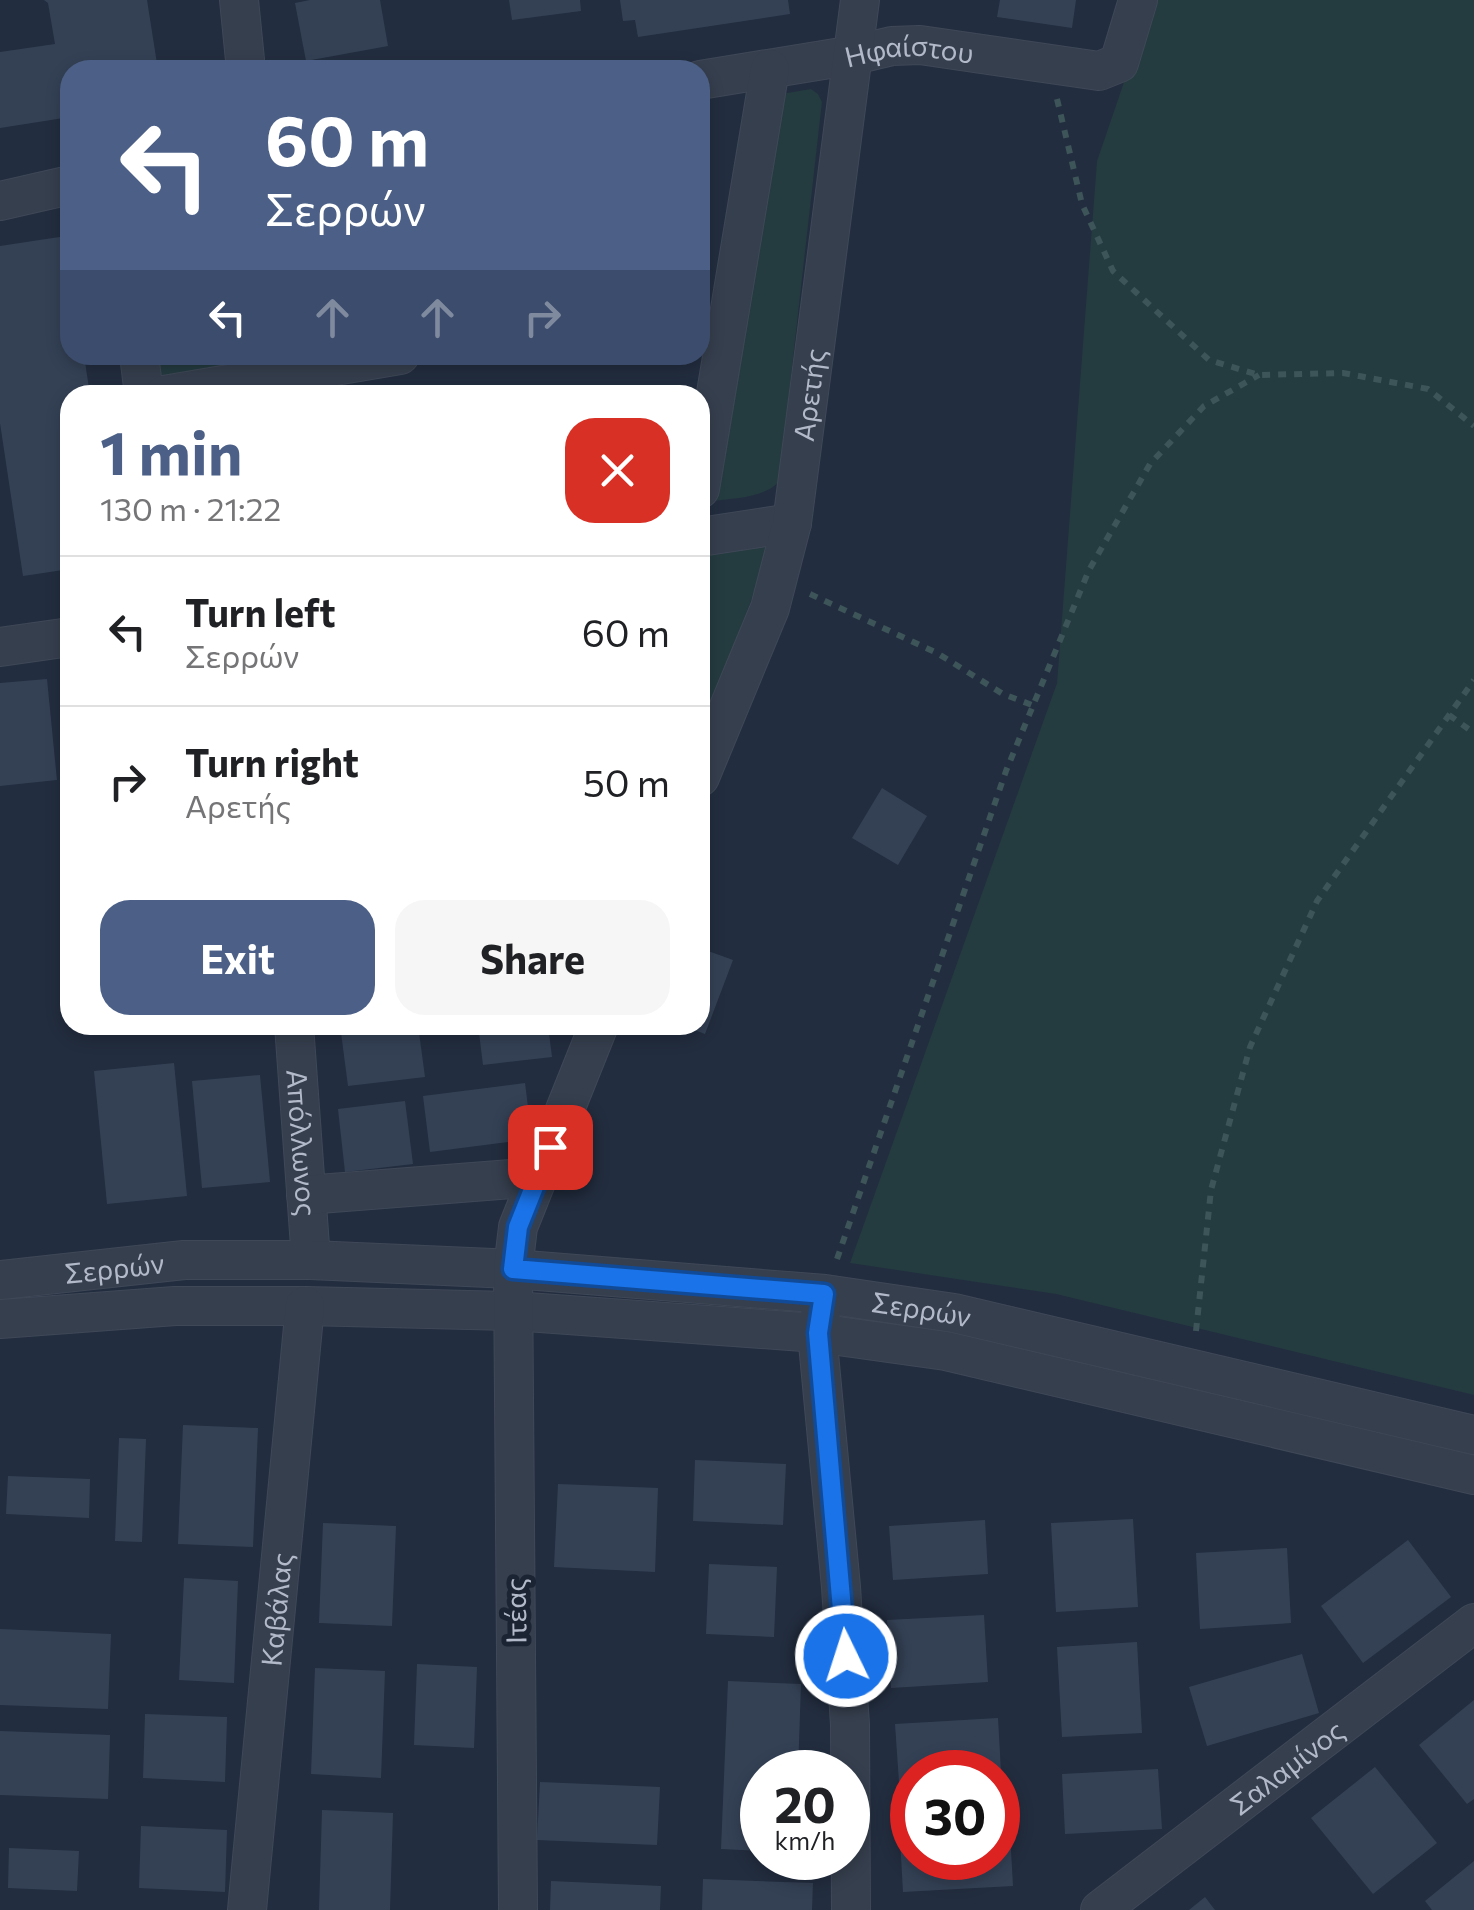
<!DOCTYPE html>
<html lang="en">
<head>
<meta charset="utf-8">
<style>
	body { margin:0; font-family:Commissioner,sans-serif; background:#f6f6f6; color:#202124; height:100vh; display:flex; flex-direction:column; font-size:38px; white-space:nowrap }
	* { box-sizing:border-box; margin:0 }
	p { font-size:32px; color:#757577 }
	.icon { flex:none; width:55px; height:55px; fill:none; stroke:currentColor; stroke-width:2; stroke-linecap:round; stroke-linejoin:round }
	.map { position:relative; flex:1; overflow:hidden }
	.sheet { position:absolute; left:60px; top:385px; width:650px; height:650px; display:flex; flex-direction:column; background:#fff; border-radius:30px; box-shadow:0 5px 15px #0003 }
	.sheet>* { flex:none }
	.hud { position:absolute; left:60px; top:60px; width:650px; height:305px; border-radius:30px; box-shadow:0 5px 15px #0003; background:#4c6087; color:#fff; overflow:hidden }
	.speed { position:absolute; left:740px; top:1750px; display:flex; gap:20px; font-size:50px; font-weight:700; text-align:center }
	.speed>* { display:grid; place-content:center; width:130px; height:130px; border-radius:50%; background:#fff; box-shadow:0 5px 15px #0003; line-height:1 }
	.speed small { font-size:25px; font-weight:400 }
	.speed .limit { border:15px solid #d22; background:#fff; color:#111 }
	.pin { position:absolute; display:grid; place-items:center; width:85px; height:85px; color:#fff; margin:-42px; border-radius:20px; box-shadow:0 5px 15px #0006 }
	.me { position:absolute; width:110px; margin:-55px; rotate:356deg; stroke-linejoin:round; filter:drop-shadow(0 0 8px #0008) }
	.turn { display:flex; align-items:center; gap:35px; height:210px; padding:0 40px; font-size:45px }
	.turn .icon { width:130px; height:130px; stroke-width:2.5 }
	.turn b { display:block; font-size:70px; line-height:85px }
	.lanes { display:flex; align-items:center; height:95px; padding:0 40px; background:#0003; justify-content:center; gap:50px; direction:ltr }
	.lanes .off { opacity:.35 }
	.round { display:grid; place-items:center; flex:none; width:105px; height:105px; border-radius:30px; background:#f6f6f6 }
	.head { display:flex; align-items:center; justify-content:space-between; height:170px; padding:0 40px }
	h1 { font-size:60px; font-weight:700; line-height:75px; color:#4c6087 }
	.cta { display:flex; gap:20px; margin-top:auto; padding:20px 40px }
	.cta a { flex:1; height:115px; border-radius:30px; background:#4c6087; color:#fff; font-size:40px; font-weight:700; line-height:115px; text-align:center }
	.cta a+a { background:#f6f6f6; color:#202124 }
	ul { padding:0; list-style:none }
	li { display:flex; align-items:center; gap:30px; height:150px; padding:0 40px; border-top:2px solid #e0e0e0 }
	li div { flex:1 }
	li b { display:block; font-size:38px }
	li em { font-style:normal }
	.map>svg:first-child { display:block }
</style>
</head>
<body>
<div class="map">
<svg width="1474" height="1910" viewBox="0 0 1474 1910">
	<rect width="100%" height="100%" fill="#222d3f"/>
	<!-- green -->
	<g fill="#243b40">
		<path d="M1152 0H1474V1395L1056 1294 850 1263 1057 683 1097 161Z"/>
		<path d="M811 89 818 94 822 102 779 482C763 498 736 498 714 501L775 95Z"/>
		<path d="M154 355H302L158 385Z"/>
		<path d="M764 534 766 562 700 733V537Z"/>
	</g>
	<!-- building -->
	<g fill="#344155">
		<path d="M44 0H147L158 70H70V117L0 128V52L55 44 48 3Z"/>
		<path d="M310 0H380L388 46 306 61 295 3Z"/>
		<path d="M509 0H580L581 11 512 20Z"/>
		<path d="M620 0H788L790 14 638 37 635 20 623 21Z"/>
		<path d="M1000 0H1076L1072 28 997 17Z"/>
		<path d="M66 236 70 262V355H84L90 395H70V569L23 576 0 423V246Z"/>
		<path d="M47 679 57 780 0 786V683Z"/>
		<path d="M882 788 927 816 898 865 852 838Z"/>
		<path d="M700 948 733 960 705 1034 681 1025H700Z"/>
		<path d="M340 1025H418L425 1077 348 1086Z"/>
		<path d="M478 1025H548L552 1057 483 1065Z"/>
		<path d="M174 1063 187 1196 107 1204 94 1071Z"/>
		<path d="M260 1075 270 1182 202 1188 192 1081Z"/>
		<path d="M525 1083 532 1139 430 1152 423 1096Z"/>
		<path d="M405 1101 413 1164 345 1172 338 1109Z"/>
		<path d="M183 1425 258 1428 253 1547 178 1544Z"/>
		<path d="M119 1438 146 1439 142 1542 115 1541Z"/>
		<path d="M695 1460 786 1464 783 1525 693 1521Z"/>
		<path d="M8 1476 90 1479 89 1518 6 1514Z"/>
		<path d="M558 1484 658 1488 655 1572 554 1567Z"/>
		<path d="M1133 1519 1138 1607 1056 1612 1051 1523Z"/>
		<path d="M985 1520 988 1574 893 1580 889 1526Z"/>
		<path d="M323 1523 396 1526 392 1626 319 1623Z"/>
		<path d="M1408 1540 1451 1597 1363 1663 1321 1606Z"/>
		<path d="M1287 1548 1291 1623 1200 1629 1196 1553Z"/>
		<path d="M709 1564 777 1567 774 1637 706 1634Z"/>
		<path d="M184 1578 238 1581 234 1683 179 1680Z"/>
		<path d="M984 1615 988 1682 891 1688 887 1620Z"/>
		<path d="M0 1629 111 1634 108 1709 0 1705Z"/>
		<path d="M1137 1642 1142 1733 1062 1737 1057 1647Z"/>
		<path d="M1302 1654 1319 1713 1207 1746 1189 1687Z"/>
		<path d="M417 1664 477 1667 474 1748 414 1745Z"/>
		<path d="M315 1668 385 1671 381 1778 311 1774Z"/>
		<path d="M728 1681 801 1684 798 1772H762V1851L721 1849Z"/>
		<path d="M1474 1700V1799L1467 1804 1419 1745Z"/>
		<path d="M145 1714 227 1717 225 1782 143 1778Z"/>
		<path d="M998 1718 1001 1772H912V1782H899L895 1724Z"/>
		<path d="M0 1731 110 1735 108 1799 0 1795Z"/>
		<path d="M1375 1767 1437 1843 1373 1894 1311 1818Z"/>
		<path d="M1158 1769 1162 1829 1065 1834 1062 1774Z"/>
		<path d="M540 1782 660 1787 657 1845 537 1840Z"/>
		<path d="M322 1810 393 1813 390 1910H319Z"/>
		<path d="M1009 1814 1013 1886 903 1892 899 1821 912 1820V1858H998V1815Z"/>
		<path d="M141 1826 227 1830 225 1892 139 1888Z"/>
		<path d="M9 1848 79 1851 77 1891 8 1888Z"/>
		<path d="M1474 1861V1910H1432L1425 1901Z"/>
		<path d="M703 1879 813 1883 812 1910H702Z"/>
		<path d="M551 1881 661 1886 660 1910H550Z"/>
		<path d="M1205 1897 1215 1910H1189Z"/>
	</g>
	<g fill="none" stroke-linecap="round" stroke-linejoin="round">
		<defs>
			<g id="minor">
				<path d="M239 0 246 70"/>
				<path id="s1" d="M700 80 854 55 892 46 920 45 1099 71 1119 63 1138 0"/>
				<path d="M0 201 70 185"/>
				<path d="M139 355 144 395"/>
				<path d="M164 395 400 355"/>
				<path d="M700 489 770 69"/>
				<path d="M700 537 792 523"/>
				<path d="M0 647 70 637"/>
				<path id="s2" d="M700 777 770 608 792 523 860 0"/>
				<path id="s3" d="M294 1025 311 1260"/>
				<path d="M306 1195 538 1177"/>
				<path id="s4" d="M0 1280 184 1260H311L513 1269 825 1294 954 1313 1474 1435"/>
				<path d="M821 1311 817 1333 841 1587 850 1725 851 1910"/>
				<path d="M0 1319 175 1306H305L513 1311 817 1333 946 1351 1474 1475"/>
				<path id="s5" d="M247 1910 305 1306"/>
				<path d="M518 1910 513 1269 518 1227 599 1025"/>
				<path id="s6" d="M1100 1910 1474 1623"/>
			</g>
		</defs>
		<!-- minor casing -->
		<use href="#minor" stroke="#3f4857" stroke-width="40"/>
		<!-- path -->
		<g stroke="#3d5458" stroke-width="6" stroke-dasharray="8 8" stroke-linecap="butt">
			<path d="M1057 99 1082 204 1113 271 1209 360 1259 375 1343 373 1428 389 1474 426"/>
			<path d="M810 594 937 653 1003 694 1032 705"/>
			<path d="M1449 715 1474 733"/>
			<path d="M837 1259 1006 771 1089 570 1150 464 1204 406 1259 375"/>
			<path d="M1196 1331 1211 1190 1250 1047 1317 901 1474 680"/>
		</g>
		<!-- minor -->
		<use href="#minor" stroke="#363f4e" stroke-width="38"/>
	</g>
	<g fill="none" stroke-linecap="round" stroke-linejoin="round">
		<defs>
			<path id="route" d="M550 1147 518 1227 513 1269 824 1294 818 1333 846 1656"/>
		</defs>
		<!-- route casing -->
		<use href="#route" stroke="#114b97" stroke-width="25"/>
		<!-- route -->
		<use href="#route" stroke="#1a73e8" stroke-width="18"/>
	</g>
	<g text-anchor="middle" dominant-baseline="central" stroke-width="10" stroke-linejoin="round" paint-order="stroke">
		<!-- street labels -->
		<g font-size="28" fill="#b2baca" stroke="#1b2433">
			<text stroke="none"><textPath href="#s1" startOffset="212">Ηφαίστου</textPath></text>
			<text stroke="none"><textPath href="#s2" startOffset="400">Αρετής</textPath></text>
			<text stroke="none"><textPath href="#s3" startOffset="118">Απόλλωνος</textPath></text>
			<text stroke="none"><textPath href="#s4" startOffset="115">Σερρών</textPath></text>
			<text stroke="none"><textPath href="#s4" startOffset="925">Σερρών</textPath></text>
			<text stroke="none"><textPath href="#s5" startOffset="302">Καβάλας</textPath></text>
			<text transform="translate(515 1611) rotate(-91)">Ιτέας</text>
			<text stroke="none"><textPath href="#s6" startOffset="235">Σαλαμίνος</textPath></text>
		</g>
	</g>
</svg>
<div class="speed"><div>20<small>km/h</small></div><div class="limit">30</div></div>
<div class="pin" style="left:550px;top:1147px;background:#d93025"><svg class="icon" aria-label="arrive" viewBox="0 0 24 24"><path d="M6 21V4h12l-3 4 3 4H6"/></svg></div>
<svg class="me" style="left:846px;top:1656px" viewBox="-20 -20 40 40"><circle r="17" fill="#1a73e8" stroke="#fff" stroke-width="3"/><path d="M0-11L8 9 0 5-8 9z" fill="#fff"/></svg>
<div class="hud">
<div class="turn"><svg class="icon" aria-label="left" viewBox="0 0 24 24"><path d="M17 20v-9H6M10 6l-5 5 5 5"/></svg><div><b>60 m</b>Σερρών</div></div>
<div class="lanes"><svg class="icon" aria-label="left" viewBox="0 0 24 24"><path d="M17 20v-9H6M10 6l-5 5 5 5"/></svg><svg class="icon off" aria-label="ahead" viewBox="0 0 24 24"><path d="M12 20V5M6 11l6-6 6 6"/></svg><svg class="icon off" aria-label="ahead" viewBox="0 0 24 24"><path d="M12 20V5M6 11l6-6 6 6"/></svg><svg class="icon off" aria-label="right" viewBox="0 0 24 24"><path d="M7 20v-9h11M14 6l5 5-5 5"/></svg></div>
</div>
<section class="sheet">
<div class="head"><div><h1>1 min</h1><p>130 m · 21:22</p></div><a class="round" style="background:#d93025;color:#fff"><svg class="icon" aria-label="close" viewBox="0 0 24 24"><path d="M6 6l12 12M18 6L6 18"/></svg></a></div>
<ul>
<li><svg class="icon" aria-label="left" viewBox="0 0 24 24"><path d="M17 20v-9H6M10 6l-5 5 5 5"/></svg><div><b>Turn left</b><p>Σερρών</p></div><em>60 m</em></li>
<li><svg class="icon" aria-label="right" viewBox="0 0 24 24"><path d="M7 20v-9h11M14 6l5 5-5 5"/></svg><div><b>Turn right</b><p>Αρετής</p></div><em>50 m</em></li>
</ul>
<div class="cta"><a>Exit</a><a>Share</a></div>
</section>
</div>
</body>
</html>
